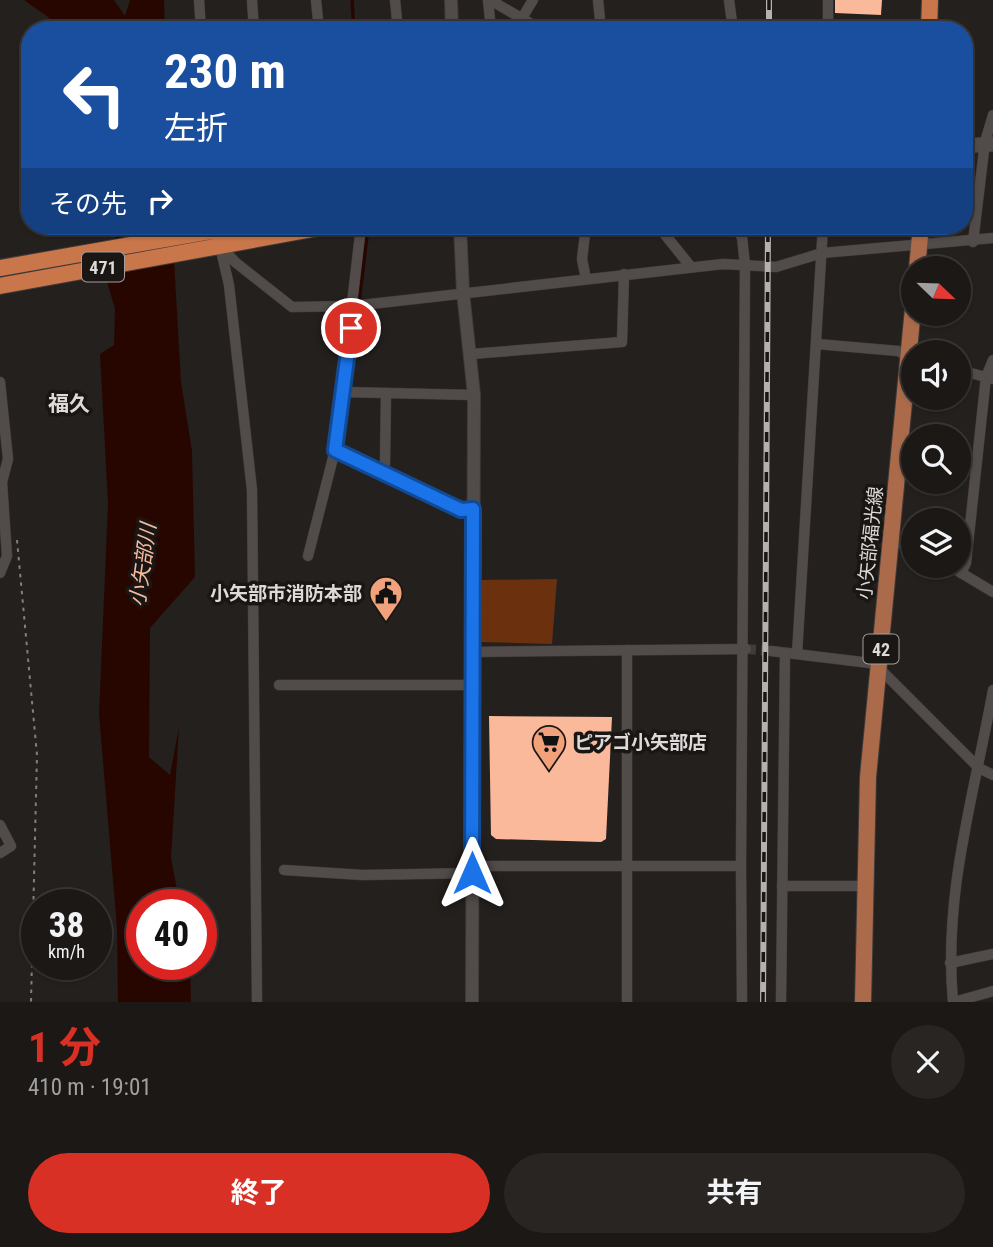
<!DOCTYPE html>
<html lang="ja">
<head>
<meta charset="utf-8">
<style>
	body { margin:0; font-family:"Roboto Condensed","Noto Sans JP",sans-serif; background:#282523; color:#f1f3f6; height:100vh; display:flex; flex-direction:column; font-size:26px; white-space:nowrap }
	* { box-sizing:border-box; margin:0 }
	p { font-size:23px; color:#a0a0a1 }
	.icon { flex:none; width:38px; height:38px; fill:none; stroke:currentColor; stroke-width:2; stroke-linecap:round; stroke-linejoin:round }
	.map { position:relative; height:1002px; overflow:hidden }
	.side { display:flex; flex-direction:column; background:#1b1816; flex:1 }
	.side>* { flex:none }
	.guide { position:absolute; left:21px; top:21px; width:952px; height:214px; border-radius:28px; box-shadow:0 2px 5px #0004,0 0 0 2px #393735; background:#1a4fa0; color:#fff; overflow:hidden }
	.needle { width:46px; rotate:113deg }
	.fabs { position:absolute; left:901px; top:256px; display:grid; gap:14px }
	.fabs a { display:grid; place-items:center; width:70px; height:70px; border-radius:50%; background:#1b1816; box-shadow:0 2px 5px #0004,0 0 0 2px #393735; font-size:35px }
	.speed { position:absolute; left:21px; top:889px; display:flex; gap:14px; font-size:35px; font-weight:700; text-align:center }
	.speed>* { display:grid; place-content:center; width:91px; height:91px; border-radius:50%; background:#1b1816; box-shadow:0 2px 5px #0004,0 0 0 2px #393735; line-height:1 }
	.speed small { font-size:18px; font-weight:400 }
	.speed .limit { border:10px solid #d22; background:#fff; color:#111 }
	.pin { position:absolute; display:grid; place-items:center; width:60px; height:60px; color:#fff; margin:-30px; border:4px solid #fff; border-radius:50%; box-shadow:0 2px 7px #0007 }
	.me { position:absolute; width:77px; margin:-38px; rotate:0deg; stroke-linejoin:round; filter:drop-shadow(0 0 5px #0008) }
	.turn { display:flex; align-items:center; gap:24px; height:147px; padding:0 28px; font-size:32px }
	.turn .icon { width:91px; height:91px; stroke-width:2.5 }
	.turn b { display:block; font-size:49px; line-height:60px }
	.then { display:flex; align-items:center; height:66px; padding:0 28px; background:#0003; gap:14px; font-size:26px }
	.round { display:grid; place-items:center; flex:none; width:74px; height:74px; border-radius:37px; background:#282523 }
	.headline { display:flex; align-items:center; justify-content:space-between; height:119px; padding:0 28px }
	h1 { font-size:42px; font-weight:700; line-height:52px; color:#d93025 }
	.action { display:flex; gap:14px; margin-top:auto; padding:14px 28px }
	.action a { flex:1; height:80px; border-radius:42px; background:#d93025; color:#fff; font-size:28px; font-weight:700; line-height:80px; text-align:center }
	.action a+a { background:#282523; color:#f1f3f6 }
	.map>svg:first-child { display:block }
</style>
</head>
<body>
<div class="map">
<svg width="993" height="1002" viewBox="0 0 993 1002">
	<rect width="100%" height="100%" fill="#24201e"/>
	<!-- green -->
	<path fill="#6b300e" d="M557 579 552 644 479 642V580Z"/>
	<!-- water -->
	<g fill="#280600">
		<path d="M24 0H114L125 16 130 0H164L165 30H57L48 17Z"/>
		<path d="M118 226H172L181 382 192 451 195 577 150 628 149 757 170 775 179 727 171 858 180 905H142V964H190L191 1002H118L117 928 99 714 108 504 100 354 114 345 115 309 106 278Z"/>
	</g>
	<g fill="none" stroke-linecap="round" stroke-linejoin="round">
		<!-- stream -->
		<g stroke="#280600" stroke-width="3.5">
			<path d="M352 0 354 30"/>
			<path d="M342 445 368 227"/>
		</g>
	</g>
	<!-- building -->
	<g fill="#fab99a">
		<path d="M835 0H882L881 15 835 13Z"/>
		<path d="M489 716 612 717 606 839 601 842 496 839 491 835Z"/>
	</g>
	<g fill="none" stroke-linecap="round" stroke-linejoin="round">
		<!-- minor-tunnel -->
		<path stroke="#403c3a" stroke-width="10" stroke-dasharray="10 5" stroke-linecap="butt" d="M746 649 771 651"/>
		<defs>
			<g id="minor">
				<path d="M199 0 201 30"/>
				<path d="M252 0 254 30"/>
				<path d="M316 0 319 30"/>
				<path d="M395 0 398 30"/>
				<path d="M488 0 491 30"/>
				<path d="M490 0 542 30"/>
				<path d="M598 0 601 30"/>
				<path d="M729 0 733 30"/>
				<path d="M522 18 533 0"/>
				<path d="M828 30V0"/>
				<path d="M658 226 691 267"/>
				<path d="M734 226 742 237 745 265 741 866"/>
				<path d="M973 242 985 142 993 115"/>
				<path d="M220 245 235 262 292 307 353 306 723 264 776 267 822 253 993 238"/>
				<path d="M220 246 229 285 252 490 257 1002"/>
				<path d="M586 279 582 259 586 226"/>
				<path d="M817 344 898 351 912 358"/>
				<path d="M471 354 622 342 624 274"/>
				<path d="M959 370 993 379"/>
				<path d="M0 382 8 459 2 482 7 556 0 573"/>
				<path d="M343 392 474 395"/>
				<path d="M335 450 462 510 473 508"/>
				<path d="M382 470 385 463 386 393"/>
				<path d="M890 539 914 549"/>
				<path d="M308 556 335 450 361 226"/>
				<path d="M948 565 993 592"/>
				<path d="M961 573 966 563 986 377 993 360"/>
				<path d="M627 650V1002"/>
				<path d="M771 651 870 663 880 669 979 768 993 775"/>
				<path d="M473 652 746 649"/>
				<path d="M797 654 823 226"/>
				<path d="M279 685H473"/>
				<path d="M0 825 11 846 0 853"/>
				<path d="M472 866H741L742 1002"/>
				<path d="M284 870 363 875 472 873"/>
				<path d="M782 886H866"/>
				<path d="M950 963 993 954"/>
				<path d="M781 1002 785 653"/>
				<path d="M953 1002C943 894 974 796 993 690"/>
				<path d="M954 1002 993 991"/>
			</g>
			<g id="tertiary">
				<path d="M451 0 452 30"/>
				<path d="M460 226 463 292 474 395 472 1002"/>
			</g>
			<path id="secondary" d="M964 146 993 144"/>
			<g id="primary">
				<path d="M917 268 921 226"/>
				<path d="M863 1002 868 777 914 298"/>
			</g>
			<g id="trunk">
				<path d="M929 30 930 0"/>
				<path d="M0 268 205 232 270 226"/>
				<path d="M0 286 329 226"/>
			</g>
		</defs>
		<!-- minor casing -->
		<use href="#minor" stroke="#3f3b3a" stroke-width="11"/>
		<!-- tertiary casing -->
		<use href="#tertiary" stroke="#3f3b3a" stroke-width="14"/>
		<!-- secondary casing -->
		<use href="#secondary" stroke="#3f3b3a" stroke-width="16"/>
		<!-- primary casing -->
		<use href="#primary" stroke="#3f3b3a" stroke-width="18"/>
		<!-- trunk casing -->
		<use href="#trunk" stroke="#3f3b3a" stroke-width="18"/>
		<!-- path -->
		<path stroke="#827f7d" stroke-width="2" stroke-dasharray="3.5 5" stroke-linecap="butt" d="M17 540 37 755 31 1002"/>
		<!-- minor -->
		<use href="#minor" stroke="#514c4a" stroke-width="10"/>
		<!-- tertiary -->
		<use href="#tertiary" stroke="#514c4a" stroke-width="12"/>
		<!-- secondary -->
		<use href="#secondary" stroke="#514c4a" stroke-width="14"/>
		<!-- primary -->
		<use href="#primary" stroke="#ab6b4a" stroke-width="16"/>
		<!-- trunk -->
		<use href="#trunk" stroke="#c9764a" stroke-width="16"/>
		<defs>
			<g id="rail">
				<path d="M769 30V0"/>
				<path d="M763 1002 768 226"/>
			</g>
		</defs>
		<!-- rail casing -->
		<use href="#rail" stroke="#b5b1b0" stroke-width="6"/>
		<!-- rail -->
		<use href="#rail" stroke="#1a1614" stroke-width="3.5" stroke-dasharray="10" stroke-linecap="butt"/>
	</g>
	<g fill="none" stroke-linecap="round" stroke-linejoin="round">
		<defs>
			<path id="route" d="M351 328 335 450 461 510 473 509 472 873"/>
		</defs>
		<!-- route casing -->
		<use href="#route" stroke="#114b97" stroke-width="18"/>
		<!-- route -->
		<use href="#route" stroke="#1a73e8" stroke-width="12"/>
	</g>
	<!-- icons -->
	<defs>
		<symbol id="civic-pin" viewBox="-11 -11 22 30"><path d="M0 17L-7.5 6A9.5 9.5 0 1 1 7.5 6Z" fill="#f1a27b" stroke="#1a1614"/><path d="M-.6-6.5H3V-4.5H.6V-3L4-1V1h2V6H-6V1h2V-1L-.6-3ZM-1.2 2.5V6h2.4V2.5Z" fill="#111"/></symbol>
		<symbol id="supermarket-pin" viewBox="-11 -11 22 30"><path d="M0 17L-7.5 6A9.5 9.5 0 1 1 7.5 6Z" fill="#f1a27b" stroke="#1a1614"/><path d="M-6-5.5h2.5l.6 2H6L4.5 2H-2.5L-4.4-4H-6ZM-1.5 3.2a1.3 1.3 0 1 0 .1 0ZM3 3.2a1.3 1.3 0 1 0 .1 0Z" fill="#111"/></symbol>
	</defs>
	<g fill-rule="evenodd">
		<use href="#civic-pin" x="367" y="574" width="38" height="52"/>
		<use href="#supermarket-pin" x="530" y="723" width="38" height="52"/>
	</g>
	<g text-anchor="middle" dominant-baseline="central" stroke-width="7" stroke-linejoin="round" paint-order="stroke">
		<!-- shield labels -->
		<g fill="#1a1614" stroke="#a29f9e" stroke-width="2">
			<rect x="82" y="252.5" width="42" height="29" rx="5"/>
			<rect x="863.5" y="634.5" width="35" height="29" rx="5"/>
		</g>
		<g font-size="18" font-weight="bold" fill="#dddad9">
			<text x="103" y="267">471</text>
			<text x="881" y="649">42</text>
		</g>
		<!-- street labels -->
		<g font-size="19" fill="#dddad9" stroke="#1a1614">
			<text transform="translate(870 543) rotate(-84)">小矢部福光線</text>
		</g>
		<!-- poi labels -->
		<g font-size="19" font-weight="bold" fill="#dddad9" stroke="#1a1614" text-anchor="end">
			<text x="362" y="593">小矢部市消防本部</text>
			<text x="574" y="742" text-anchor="start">ピアゴ小矢部店</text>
		</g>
		<!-- neighbourhood labels -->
		<g font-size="21" font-weight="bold" fill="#dddad9" stroke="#1a1614">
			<text x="69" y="404">福久</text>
		</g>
		<!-- water labels -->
		<g font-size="21" font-style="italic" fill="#f8ba9d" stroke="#1a1614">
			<text transform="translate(143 565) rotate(-82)">小矢部川</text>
		</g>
	</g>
</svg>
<div class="fabs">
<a><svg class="needle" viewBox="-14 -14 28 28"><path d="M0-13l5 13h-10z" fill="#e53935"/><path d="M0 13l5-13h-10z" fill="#a0a0a1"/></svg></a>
<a><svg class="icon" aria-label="sound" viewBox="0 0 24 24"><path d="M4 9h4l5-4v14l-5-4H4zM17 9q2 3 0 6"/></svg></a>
<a><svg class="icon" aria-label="search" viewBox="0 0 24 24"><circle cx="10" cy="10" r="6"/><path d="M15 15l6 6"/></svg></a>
<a><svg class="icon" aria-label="layers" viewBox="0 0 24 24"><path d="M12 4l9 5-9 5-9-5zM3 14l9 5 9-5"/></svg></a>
</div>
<div class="speed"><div>38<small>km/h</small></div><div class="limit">40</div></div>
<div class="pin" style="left:351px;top:328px;background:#d93025"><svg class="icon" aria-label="arrive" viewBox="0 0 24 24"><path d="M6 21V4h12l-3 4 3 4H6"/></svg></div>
<svg class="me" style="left:472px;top:873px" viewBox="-20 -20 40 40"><path d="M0-17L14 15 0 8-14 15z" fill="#1a73e8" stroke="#fff" stroke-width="4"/></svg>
<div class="guide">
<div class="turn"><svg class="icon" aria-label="left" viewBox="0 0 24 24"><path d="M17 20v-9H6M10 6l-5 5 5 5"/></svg><div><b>230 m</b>左折</div></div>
<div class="then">その先<svg class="icon" aria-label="right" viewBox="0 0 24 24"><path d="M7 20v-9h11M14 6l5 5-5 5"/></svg></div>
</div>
</div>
<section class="side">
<div class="headline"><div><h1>1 分</h1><p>410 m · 19:01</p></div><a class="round"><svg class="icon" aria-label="close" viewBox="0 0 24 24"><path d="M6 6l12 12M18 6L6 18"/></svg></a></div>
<div class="action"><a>終了</a><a>共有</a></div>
</section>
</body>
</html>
